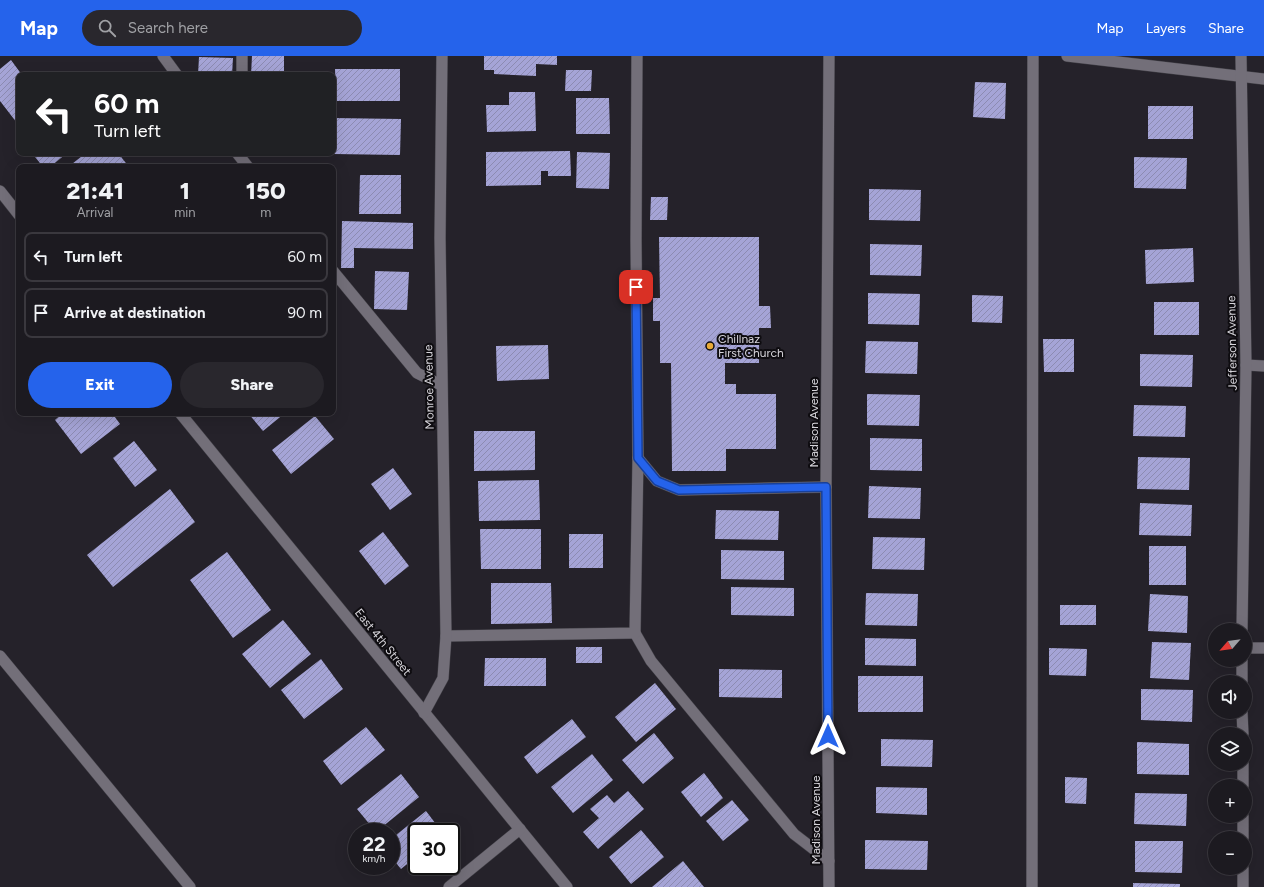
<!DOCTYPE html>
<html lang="en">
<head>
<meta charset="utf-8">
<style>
	body { margin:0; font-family:Figtree,sans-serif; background:#29272d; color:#f1f3f6; height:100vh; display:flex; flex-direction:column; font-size:15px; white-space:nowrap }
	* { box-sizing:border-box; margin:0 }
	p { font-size:13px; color:#a0a1a5 }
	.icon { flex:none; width:22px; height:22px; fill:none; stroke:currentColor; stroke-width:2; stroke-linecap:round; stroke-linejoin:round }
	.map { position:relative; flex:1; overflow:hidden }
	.panel { position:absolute; left:16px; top:108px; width:320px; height:252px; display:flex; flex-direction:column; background:#1c1a20; border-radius:8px; box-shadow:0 4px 16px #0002,0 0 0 1px #3a383e }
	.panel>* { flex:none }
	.guide { position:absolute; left:16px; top:16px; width:320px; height:84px; border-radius:8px; box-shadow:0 4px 16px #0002,0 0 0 1px #3a383e; background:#202124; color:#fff; overflow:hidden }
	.needle { width:26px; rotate:242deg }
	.controls { position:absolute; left:1208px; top:567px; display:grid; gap:8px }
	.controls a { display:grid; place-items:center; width:44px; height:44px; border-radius:50%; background:#1c1a20; box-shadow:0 4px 16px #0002,0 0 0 1px #3a383e; font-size:20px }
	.speed { position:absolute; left:348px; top:767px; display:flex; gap:8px; font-size:20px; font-weight:700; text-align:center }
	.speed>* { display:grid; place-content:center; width:52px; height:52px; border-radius:50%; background:#1c1a20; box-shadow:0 4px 16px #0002,0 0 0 1px #3a383e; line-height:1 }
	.speed small { font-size:10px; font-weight:400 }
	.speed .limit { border:2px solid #111; border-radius:6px; background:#fff; color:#111 }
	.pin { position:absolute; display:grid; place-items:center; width:34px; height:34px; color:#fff; margin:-17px; border-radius:8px; box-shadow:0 2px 6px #0006 }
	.me { position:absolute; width:44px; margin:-22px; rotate:0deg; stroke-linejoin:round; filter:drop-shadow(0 0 3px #0008) }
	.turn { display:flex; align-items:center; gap:14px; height:84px; padding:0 12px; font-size:18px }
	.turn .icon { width:52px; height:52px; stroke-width:2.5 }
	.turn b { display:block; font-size:28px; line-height:34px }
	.eta { display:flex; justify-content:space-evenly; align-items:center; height:68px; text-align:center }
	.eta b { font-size:24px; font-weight:800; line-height:28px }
	.action { display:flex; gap:8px; margin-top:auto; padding:8px 12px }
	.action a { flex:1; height:46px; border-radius:24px; background:#2563eb; color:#fff; font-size:16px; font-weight:800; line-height:46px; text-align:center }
	.action a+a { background:#29272d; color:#f1f3f6 }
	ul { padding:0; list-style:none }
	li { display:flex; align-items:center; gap:12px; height:50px; margin:0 8px 6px; padding:0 4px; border:2px solid #3a383e; border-radius:8px }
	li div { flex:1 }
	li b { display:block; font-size:15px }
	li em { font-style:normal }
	header { display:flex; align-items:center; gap:24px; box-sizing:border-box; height:56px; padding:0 20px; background:#2563eb; color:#fff }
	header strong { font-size:19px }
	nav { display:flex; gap:22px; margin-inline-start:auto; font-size:14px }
	.search { width:280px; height:36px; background:#29272d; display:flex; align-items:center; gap:10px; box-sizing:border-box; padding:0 14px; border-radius:22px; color:#a0a1a5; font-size:15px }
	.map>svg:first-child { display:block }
</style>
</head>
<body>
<header>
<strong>Map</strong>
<div class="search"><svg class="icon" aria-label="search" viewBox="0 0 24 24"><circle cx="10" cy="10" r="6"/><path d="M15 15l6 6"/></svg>Search here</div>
<nav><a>Map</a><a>Layers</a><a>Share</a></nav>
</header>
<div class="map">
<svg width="1264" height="831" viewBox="0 0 1264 831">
	<defs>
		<pattern id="building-hatch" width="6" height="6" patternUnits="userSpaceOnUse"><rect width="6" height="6" fill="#a5a4d6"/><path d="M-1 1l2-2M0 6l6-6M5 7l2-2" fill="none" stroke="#8c8bb1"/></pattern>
	</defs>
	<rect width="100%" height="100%" fill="#25222a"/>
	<!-- building -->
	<g fill="url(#building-hatch)">
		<path d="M252 0H284V19H251Z"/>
		<path d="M484 0H557V9L536 8V20L494 18V14H484Z"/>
		<path d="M199 1 233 2 232 19H198Z"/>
		<path d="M11 4 22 19H19V65L17 67 0 45V13Z"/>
		<path d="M335 13H400V45H336Z"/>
		<path d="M566 14H592L591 35H565Z"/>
		<path d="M975 26 1006 27 1005 63 973 61Z"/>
		<path d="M509 36H535L536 75 487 76 486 49H509Z"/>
		<path d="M576 42H609L610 78H576Z"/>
		<rect x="1148" y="50" width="45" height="33"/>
		<path d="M333 62 401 63 400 99 333 98Z"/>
		<path d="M570 95 571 120H548V115H541V129L486 130V96Z"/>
		<path d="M577 96 610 97 609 133 576 132Z"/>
		<path d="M32 97H67L50 111H43Z"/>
		<path d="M86 97H118L129 111H68Z"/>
		<path d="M1134 101 1187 102 1186 133 1134 132Z"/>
		<path d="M360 119H401V158H359Z"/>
		<path d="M869 133 921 134 920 165 869 164Z"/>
		<path d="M651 141H668L667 164H650Z"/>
		<path d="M342 165 413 167V193L354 192V212H341Z"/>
		<path d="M659 181H759V250H770L771 272H759V307H725V328H736V338H776V393H726V415H672L671 307H660V265H653V242H660Z"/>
		<path d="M870 188 922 189 921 220 870 219Z"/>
		<path d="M1193 192 1194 226 1146 228 1145 194Z"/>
		<path d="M375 215 409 216 407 254 374 253Z"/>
		<path d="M868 237 920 238 919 269 868 268Z"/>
		<path d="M972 239 1003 240 1002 267 972 266Z"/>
		<rect x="1154" y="246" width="45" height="33"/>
		<path d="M1043 283H1074V316H1044Z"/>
		<path d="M866 285 918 286 917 318 865 317Z"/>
		<path d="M548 289 549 323 497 325 496 290Z"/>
		<path d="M1140 298 1193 299 1192 331 1140 330Z"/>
		<path d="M867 338 920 339 919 370 867 369Z"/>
		<path d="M1134 349 1186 350 1185 381 1133 380Z"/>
		<path d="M63 357H112L120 368 81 398 55 364Z"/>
		<path d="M248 357H285L263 375Z"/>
		<path d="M315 360 334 383 291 418 272 394Z"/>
		<path d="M474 375H535V414L474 415Z"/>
		<path d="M870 382 922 383V415L870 414Z"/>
		<path d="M134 385 157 414 135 431 113 402Z"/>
		<path d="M1138 401 1190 402 1189 434 1137 433Z"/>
		<path d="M393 412 412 438 390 454 371 428Z"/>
		<path d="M539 424 540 464 479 465 478 425Z"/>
		<path d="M869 430 921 432 920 463 868 462Z"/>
		<path d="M170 433 195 466 113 531 87 499Z"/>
		<path d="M1140 447 1192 449 1191 480 1139 479Z"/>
		<path d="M716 454 779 455 778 484 715 483Z"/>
		<path d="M480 473H541V513H481Z"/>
		<path d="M383 476 409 510 385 529 359 495Z"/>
		<rect x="569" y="478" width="34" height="34"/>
		<path d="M873 481 925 482 924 514 872 513Z"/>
		<rect x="1149" y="490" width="37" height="39"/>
		<path d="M721 494 784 495V524L721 523Z"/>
		<path d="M227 496 271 554 233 582 190 524Z"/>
		<path d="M491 527H551L552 567 491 568Z"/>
		<path d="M731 531 794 532V560L731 559Z"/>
		<path d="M866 537 918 538 917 570 865 569Z"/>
		<path d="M1150 538 1188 540 1187 577 1148 575Z"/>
		<rect x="1060" y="549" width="36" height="20"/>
		<path d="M283 564 311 598 270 632 242 598Z"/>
		<path d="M865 582 916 583V610L865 609Z"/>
		<path d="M1152 586 1191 587 1189 624 1150 622Z"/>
		<rect x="576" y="591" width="26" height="16"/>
		<path d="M1049 592 1087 593 1086 620 1049 619Z"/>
		<path d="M485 602H546V630H484Z"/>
		<path d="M321 603 343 633 304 663 281 634Z"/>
		<path d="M719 613 782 614V642L719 641Z"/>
		<rect x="858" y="620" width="65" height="36"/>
		<path d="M655 627 676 653 636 686 615 661Z"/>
		<path d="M1141 633 1193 634 1192 666 1141 664Z"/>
		<path d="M572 663 586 681 537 718 524 701Z"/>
		<path d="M366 671 385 694 341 729 323 705Z"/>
		<path d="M654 677 674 702 643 728 622 704Z"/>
		<path d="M881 683 933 684 932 711 881 710Z"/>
		<path d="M1137 686 1189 688V719L1137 718Z"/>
		<path d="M592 698 613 724 573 757 551 731Z"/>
		<path d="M704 717 723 742 701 761 681 736Z"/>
		<path d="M401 718 419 741 376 776 357 753Z"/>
		<path d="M1065 721 1087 722 1086 748 1065 747Z"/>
		<path d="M876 731 927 732V759L876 757Z"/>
		<path d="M628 735 644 753 598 793 583 776 599 762 590 753 607 739 614 747Z"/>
		<path d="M1135 737 1187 738 1186 770 1134 768Z"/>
		<path d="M732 744 749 764 723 785 706 765Z"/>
		<path d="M426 755 442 776H417V800L401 813 391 801V783Z"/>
		<path d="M641 774 664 801 631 828 609 801Z"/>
		<path d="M865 784 928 785 927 814 865 813Z"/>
		<path d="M1135 785H1183L1182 817 1135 816Z"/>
		<path d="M683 805 704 831H652Z"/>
		<path d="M1133 827 1180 828V831H1133Z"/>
	</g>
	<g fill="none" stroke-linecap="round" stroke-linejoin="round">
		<defs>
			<g id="service">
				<path d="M163 0 177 19"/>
				<path d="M242 19V0"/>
				<path d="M237 97 248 111"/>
				<path d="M333 215 417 317 441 329"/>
				<path d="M1246 309 1264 310"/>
				<path d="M638 402 657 425 679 434 826 431"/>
				<path d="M635 577 651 605 794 778 829 805"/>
				<path d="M446 580 635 577 638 402 636 184 637 0"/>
				<path d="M1245 592H1264"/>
				<path d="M0 600 190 831"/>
				<path d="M1032 831 1033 0"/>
			</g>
			<g id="minor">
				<path d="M829 0 826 431 829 831"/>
				<path d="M1067 0 1264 23"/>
				<path d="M1241 0 1246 309 1242 574"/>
				<path d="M0 135 19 159"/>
				<path d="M180 357 567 831"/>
				<path d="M1242 604V626"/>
				<path d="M1242 656 1243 678"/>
				<path d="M424 657 443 622 446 580 440 182 442 0"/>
				<path d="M1243 708V730"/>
				<path d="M1243 760V782"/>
				<path d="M1243 812V831"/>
				<path d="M449 831 520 773"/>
			</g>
		</defs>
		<!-- service casing -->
		<use href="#service" stroke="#424047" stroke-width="12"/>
		<!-- minor casing -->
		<use href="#minor" stroke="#424047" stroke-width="12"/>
		<!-- service -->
		<use href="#service" stroke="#736f79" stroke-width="11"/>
		<!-- minor -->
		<use href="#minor" stroke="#736f79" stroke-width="11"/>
	</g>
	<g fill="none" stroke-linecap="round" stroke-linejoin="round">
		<defs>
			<path id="route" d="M636 231 638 402 657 425 679 434 826 431 828 680"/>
		</defs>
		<!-- route casing -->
		<use href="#route" stroke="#184099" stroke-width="10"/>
		<!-- route -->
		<use href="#route" stroke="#2563eb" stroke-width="7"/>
	</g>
	<!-- markers -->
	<circle fill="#e9ab38" stroke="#0e0c10" stroke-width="1.5" cx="710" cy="290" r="4"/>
	<g text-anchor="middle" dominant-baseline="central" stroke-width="4" stroke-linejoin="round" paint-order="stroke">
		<!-- poi labels -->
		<g font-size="12" fill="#d7d5db" stroke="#0e0c10" text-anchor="start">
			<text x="718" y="283">Chillnaz<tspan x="718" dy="14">First Church</tspan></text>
		</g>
		<!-- street labels -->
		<g font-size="12" fill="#d7d5db" stroke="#0e0c10">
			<text transform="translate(1232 287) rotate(-91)">Jefferson Avenue</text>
			<text transform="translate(429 331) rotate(-91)">Monroe Avenue</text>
			<text transform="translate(814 367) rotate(-90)">Madison Avenue</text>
			<text transform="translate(383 586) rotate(51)">East 4th Street</text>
			<text transform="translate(816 764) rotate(-90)">Madison Avenue</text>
		</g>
	</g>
</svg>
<div class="controls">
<a><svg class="needle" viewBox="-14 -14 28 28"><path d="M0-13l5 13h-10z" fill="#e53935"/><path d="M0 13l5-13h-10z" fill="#a0a1a5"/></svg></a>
<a><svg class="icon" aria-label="sound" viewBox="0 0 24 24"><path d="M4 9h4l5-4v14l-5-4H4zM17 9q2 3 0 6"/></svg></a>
<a><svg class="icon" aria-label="layers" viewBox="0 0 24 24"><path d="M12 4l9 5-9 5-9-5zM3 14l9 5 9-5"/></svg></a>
<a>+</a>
<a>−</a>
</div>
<div class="speed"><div>22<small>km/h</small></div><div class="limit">30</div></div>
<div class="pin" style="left:636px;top:231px;background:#d93025"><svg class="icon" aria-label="arrive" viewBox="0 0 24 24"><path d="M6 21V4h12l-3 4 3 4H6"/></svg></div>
<svg class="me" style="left:828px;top:680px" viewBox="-20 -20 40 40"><path d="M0-17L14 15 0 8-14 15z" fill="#2563eb" stroke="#fff" stroke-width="4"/></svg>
<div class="guide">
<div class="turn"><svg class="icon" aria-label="left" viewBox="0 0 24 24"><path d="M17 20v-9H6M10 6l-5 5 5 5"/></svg><div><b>60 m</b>Turn left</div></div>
</div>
<section class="panel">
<div class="eta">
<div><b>21:41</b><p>Arrival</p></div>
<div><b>1</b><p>min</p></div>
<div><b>150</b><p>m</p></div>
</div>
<ul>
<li><svg class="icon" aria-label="left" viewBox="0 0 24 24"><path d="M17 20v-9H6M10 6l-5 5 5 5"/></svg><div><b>Turn left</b></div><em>60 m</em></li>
<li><svg class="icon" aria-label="arrive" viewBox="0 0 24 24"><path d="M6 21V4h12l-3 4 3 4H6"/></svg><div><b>Arrive at destination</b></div><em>90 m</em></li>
</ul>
<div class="action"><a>Exit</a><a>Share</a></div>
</section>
</div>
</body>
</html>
